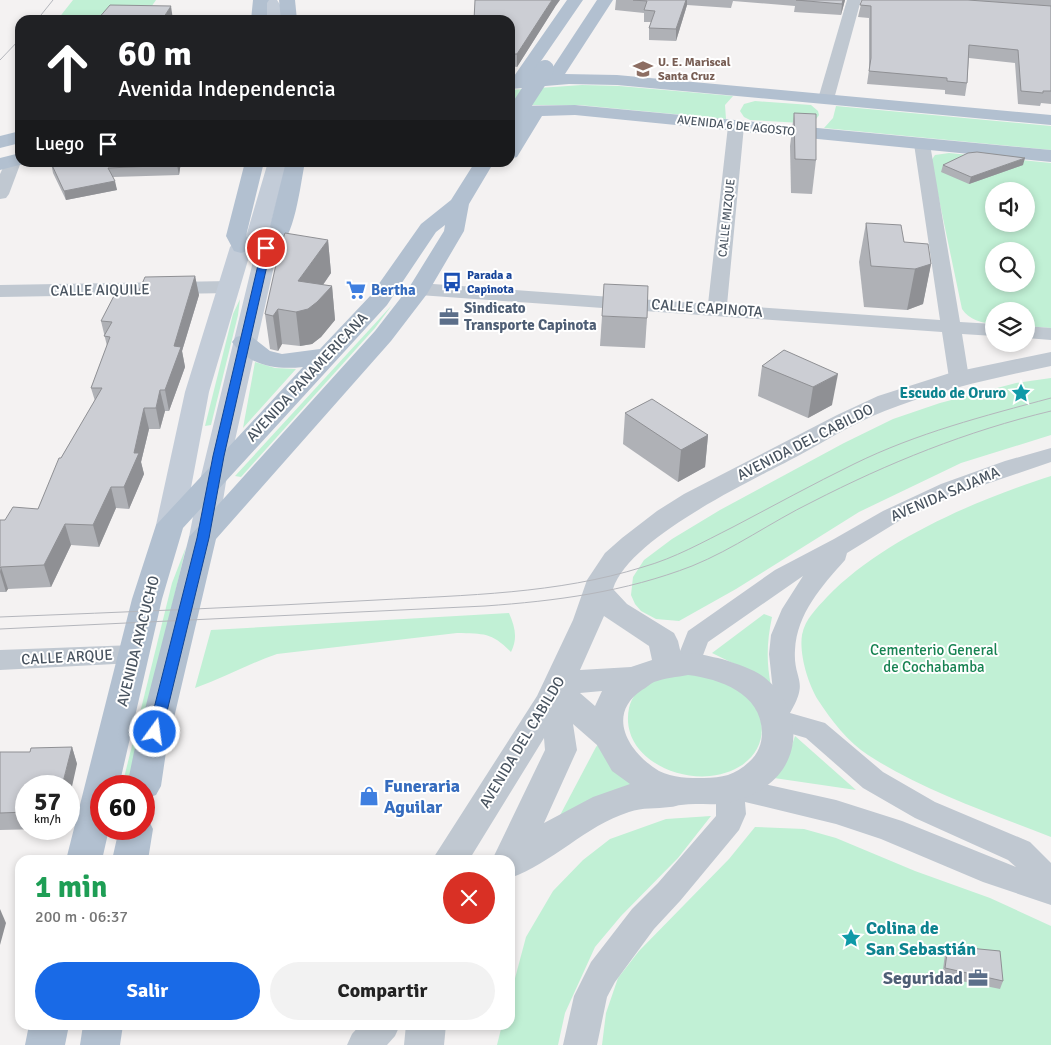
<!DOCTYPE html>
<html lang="es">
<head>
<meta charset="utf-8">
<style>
	body { margin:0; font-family:Signika,sans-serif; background:#f2f2f2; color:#222; height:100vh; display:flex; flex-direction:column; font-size:19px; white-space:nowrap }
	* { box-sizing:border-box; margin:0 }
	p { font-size:16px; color:#767676 }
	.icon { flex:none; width:28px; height:28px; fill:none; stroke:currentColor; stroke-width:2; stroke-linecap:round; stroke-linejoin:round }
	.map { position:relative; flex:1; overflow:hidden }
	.side { position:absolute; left:15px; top:855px; width:500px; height:175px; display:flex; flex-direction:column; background:#fff; border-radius:15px; box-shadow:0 2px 8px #0003 }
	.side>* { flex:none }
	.top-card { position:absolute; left:15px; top:15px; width:500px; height:152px; border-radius:15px; box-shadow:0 2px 8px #0003; background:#202124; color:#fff; overflow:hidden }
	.buttons { position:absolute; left:985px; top:182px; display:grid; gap:10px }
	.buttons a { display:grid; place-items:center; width:50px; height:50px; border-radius:50%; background:#fff; box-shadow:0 2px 8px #0003; font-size:25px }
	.speed { position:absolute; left:15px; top:775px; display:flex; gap:10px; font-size:25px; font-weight:700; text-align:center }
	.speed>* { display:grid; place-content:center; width:65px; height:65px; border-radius:50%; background:#fff; box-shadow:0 2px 8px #0003; line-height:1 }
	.speed small { font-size:12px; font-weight:400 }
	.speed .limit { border:8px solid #d22; background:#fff; color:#111 }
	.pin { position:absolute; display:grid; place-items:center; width:42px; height:42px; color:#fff; margin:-21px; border:2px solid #fff; border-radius:50%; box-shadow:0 1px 5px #0007 }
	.me { position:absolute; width:55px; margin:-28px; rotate:14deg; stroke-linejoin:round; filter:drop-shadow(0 0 4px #0008) }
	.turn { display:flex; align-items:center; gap:18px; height:105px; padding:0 20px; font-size:22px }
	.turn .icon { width:65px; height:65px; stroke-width:2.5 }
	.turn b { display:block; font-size:35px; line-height:42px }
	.then { display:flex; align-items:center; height:48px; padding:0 20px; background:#0003; gap:10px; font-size:19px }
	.round { display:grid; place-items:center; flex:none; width:52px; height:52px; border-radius:26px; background:#f2f2f2 }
	.summary { display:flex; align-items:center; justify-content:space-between; height:85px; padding:0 20px }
	h1 { font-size:30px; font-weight:800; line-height:38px; color:#1e9e55 }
	.primary-button { display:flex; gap:10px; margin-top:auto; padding:10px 20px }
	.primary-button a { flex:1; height:58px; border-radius:30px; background:#196ae7; color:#fff; font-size:20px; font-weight:800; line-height:58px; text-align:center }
	.primary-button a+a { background:#f2f2f2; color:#222 }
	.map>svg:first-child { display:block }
</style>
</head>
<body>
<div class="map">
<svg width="1051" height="1045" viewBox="0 0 1051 1045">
	<rect width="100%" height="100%" fill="#f4f2f2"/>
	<!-- green -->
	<g fill="#c1f0d5" fill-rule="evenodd">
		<path d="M73 0H156L142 20 58 19Z"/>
		<path d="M582 85 619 86 733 96 725 105 726 119 579 105H510V90Z"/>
		<path d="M755 101 811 105 818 111 819 115 814 122 801 123 750 120 744 117 740 111 744 104Z"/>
		<path d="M836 106 1051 126V150L824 128 833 118Z"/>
		<path d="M949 153 1051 163V328L1026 326V311H994V324C982 323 969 320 962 309L931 161 935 155ZM994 191H1026V224H994ZM994 251H1026V284H994Z"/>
		<path d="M240 299 238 315 211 425 205 426 233 314Z"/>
		<path d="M392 305 375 328 241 477 235 476Z"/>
		<path d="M255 362 275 368 296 369 243 428Z"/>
		<path d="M1051 378V435L961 463 859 512 736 589 679 621 656 619 641 611 635 604 631 595 633 577 644 560 672 539 720 510 844 443 893 419 940 403 1016 383Z"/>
		<path d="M1051 476V837C991 813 923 791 868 755 848 742 831 720 818 700 808 684 799 654 802 635 805 619 817 608 827 597 882 540 976 500 1051 476Z"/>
		<path d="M186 547 129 786H122L172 583Z"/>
		<path d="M509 613C515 627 518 638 511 652 491 632 485 634 457 633L277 654C248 664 223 678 195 688L211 630Z"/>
		<path d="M764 614 772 617C767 641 766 661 771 686L755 674 712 653Z"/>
		<path d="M698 671C707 675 741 686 746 692 779 731 757 771 710 776 670 780 620 753 629 708 631 698 640 686 649 682 661 676 684 674 698 671Z"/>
		<path d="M795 736 856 790 774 778 790 751Z"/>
		<path d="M600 742 638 786 557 821 596 747Z"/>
		<path d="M711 816 678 858 621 916 595 947 565 1013 558 1045H497L502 1025H510V997L526 937 553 891 583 860 610 839 666 819Z"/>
		<path d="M755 827 804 829 836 838 915 871 990 898 1051 926V1045H602L606 1013 618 978 639 951 729 859Z"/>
	</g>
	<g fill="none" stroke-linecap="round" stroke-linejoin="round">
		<!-- minor -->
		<g fill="#c0c8d1" fill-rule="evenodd">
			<path d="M847 0H861L834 99 831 102H821L818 99Z"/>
			<path d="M736 121 742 123 744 126 727 305 940 320 914 144 916 141H928L930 144 960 322 994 324V336L962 334 969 378 966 382 959 384 952 382 949 378 942 332 419 295 412 293 409 289 412 285 419 283 708 304 728 126 730 123Z"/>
			<path d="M14 155 20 157 21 162 9 194 6 198 0 199V174L8 157Z"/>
			<path d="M230 281 237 283 240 287 237 291 230 293 0 297V285Z"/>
			<path d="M1026 326 1051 328V340L1026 338Z"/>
			<path d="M1051 448V462L957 494 899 521 847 553 845 560C822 586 797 613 795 650 793 681 810 679 790 713L825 723 883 772 935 802 1030 842 1051 863V905L983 882 881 839 836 824 745 802 746 814 739 830 680 901 654 929 615 982 607 997 597 1045H563L574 996 591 962 632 909 658 883 716 816V804L707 791 712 783 733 777 836 800 902 821 1016 867 1008 860 915 818 863 788 806 738 768 727 761 715 773 691 769 654 771 635 782 609 803 576 708 642 697 671 688 674 679 671 675 664 688 631 775 570 834 539 883 511 941 484 1005 461Z"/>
			<path d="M134 645 143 647 147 654 143 661 134 663 0 670V650Z"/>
			<path d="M360 1025H400L395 1036 387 1045H347L352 1034Z"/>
		</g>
		<!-- tertiary -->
		<g fill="#c0c8d1" fill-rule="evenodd">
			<path d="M1051 352V366C999 377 948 388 898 406 862 418 829 439 796 457 749 482 629 538 613 589L627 604 674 633 678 641 681 654C694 652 709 656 722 659 737 664 751 668 764 677 801 706 805 759 765 787 753 796 734 803 719 804 707 805 694 803 681 805 678 805 674 807 670 807 656 809 643 807 629 812 585 826 553 863 510 878V860H492L545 750 544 738 469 860H432L537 696 573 620 587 580 605 553 622 538 657 511 684 494 837 415 878 396 950 373ZM604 616 649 646 652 660 631 667 580 670ZM688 675C720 679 761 693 762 732 762 744 758 754 749 762 735 775 722 778 704 778 689 778 673 778 659 771 629 753 605 715 642 690 646 688 650 684 654 682 665 678 677 677 688 675ZM602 691 595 706 580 693ZM573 724 597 745 612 771 630 784 593 797 544 823 577 750Z"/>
			<path d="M406 1025H446L444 1045H404Z"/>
		</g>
		<!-- secondary -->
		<g fill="#c3ccd8" fill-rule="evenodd">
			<path d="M261 0H277L282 8 283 20H267L266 8Z"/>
			<path d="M268 162H287L268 235 278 248 227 476 217 537 213 543 203 546 193 543 189 537 201 476 256 249 255 247 251 250 209 392 184 525 180 531 170 534 160 531 156 525 185 392 230 247 234 243 247 233Z"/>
		</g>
		<!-- primary -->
		<g fill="#b2c0d0" fill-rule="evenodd">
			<path d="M253 0H269L267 3V20H251Z"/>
			<path d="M279 0H295L297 20H281Z"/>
			<path d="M567 0H583L530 77 547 76 597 0H613L565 74 617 75 1051 115V125L617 85 569 84 510 89V79H512Z"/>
			<path d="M575 105 1051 150V162L575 115 542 116 517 157 510 159V138L524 116H510V106Z"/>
			<path d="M20 131V143L0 148V136Z"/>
			<path d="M20 153V162L27 163 0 170V158Z"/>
			<path d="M245 162H264L246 236 252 247 248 251 241 253 234 251 226 236Z"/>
			<path d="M286 162H305C300 186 295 239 275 252 270 255 265 254 260 252L256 248 268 234Z"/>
			<path d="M475 162H494L469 204 464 231 427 294 391 341 216 539 166 752 161 786 156 795 144 799V786H127L134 752 189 537 375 331 410 286 444 231 445 225 436 232 387 305 183 528 162 599 119 786H101V829H109L102 860H66L132 599 156 525 303 367C276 370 249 366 232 342L236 337 244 335 252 337 270 351 282 354 320 349 371 295 421 224 451 200Z"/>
			<path d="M144 818 148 819 153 829 148 860H112L119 829H144Z"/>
			<path d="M29 1025H69L65 1045H25Z"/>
			<path d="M83 1025H123L120 1045H80Z"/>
		</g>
		<!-- tram -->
		<g stroke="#b4b6bc" stroke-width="1">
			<path d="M37 20 53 0"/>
			<path d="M0 60 20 39"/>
			<path d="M0 617C126 612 252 607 377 600 466 595 557 594 643 567 675 558 703 542 733 527 773 506 813 484 854 464 917 433 984 416 1051 398"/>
			<path d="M0 629 485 606C556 601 625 592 692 566 734 549 771 522 812 502 888 463 967 431 1051 411"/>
		</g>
		<!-- primary-bridge -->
		<path stroke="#b2c0d0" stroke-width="18" d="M510 123 545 69"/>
	</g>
	<!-- wall -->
	<g fill="#afb1b6">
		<path d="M616 0H845L841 15 794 12 795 6 733 1 731 8 687 5 676 41 649 40V28L651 22H644V13L615 10Z"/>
		<path d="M862 0H1051V104L1041 103 1040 106 1018 104 1015 63 969 58 967 83 965 96 945 94V90L867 84 869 70V18L858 17Z"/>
		<path d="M555 7 517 67 510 66V20Z"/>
		<path d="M794 113 816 160 812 194 791 193 790 146Z"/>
		<path d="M56 162H181L179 175 113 177 117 190 66 200 53 173 51 163Z"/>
		<path d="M943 165H1023L969 184 941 172Z"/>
		<path d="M866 223 904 242 931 264 923 304 907 310 864 307 859 262Z"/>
		<path d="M328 240 331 273 323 285 332 286 335 320 321 337 312 344 300 346 282 344 278 351 270 349 265 314Z"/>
		<path d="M195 276 199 295 182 351 185 367 169 411H165L160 429H149L141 462 144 474 129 509 116 508 99 547 71 545 51 587 8 589 6 592H0V520H5L38 509 61 458 95 401 91 388 107 346 101 321Z"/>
		<path d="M602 316 647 318 645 348 600 346Z"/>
		<path d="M784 350 832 405 808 418 758 396 762 366Z"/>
		<path d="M625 413 708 435 705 467 678 482 623 444Z"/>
		<path d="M72 747 77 764 26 786V829H42L0 830V752H30Z"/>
		<path d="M948 946 1003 981 1000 989 942 977 945 954Z"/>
	</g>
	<!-- shaded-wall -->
	<g fill="#8f9094">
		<path d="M552 0H560L555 7 517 67V54Z"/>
		<path d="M686 0H687V5L676 41V29Z"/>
		<path d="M843 0H845L841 15 842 4Z"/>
		<path d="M171 6 173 20H162Z"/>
		<path d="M1025 158 1023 165 969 184 971 177Z"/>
		<path d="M178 162H181L179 175 177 165Z"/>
		<path d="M115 181 117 190 66 200 64 191Z"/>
		<path d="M328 240 331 273 306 309 332 286 335 320 321 337 312 344 300 346 296 312 298 281Z"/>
		<path d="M931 264 923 304 907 310 915 269Z"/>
		<path d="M195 276 199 295 182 351 185 367 169 411 165 390 174 346Z"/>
		<path d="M278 309 282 344 278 351 273 316Z"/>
		<path d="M838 374 832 405 808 418 813 387Z"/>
		<path d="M160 390 165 411 160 429 156 408Z"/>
		<path d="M144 408 149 429 141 462 144 474 129 509 124 487 134 453Z"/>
		<path d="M708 435 705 467 678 482 681 450Z"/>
		<path d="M111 487 116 508 99 547 93 525Z"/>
		<path d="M65 524 71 545 51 587 44 565Z"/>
		<path d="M1 567 8 589 6 592 0 572Z"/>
		<path d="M72 747 77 764 69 800V786H62Z"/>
		<path d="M0 909 6 923 0 945Z"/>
	</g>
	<!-- building -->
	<g fill="#ccced4" stroke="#8f9094">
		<path d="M475 0H552L517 54H510V20H474Z"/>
		<path d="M633 0H686L676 29 649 28 655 11 644 10 647 1Z"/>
		<path d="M796 0H843L842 4Z"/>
		<path d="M862 0H968L1051 6V91H1043V93L1021 91 1018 50 969 45 967 83 947 81V78L869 71 871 58V6L860 5Z"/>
		<path d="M110 5 171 6 162 20H97Z"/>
		<path d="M794 113 816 114V160L795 159Z"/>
		<path d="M977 152 1025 158 971 177 943 165 968 153Z"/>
		<path d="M56 162H178L177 165 108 168 115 181 64 191 51 163Z"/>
		<path d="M866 223 901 225 904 242 928 244 931 264 915 269 871 266Z"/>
		<path d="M285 233 328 240 298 281 332 286 317 302 308 309 296 312 278 309 273 316 265 314 279 251Z"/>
		<path d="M195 276 174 346 181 347 165 390H160L156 408H144L134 453H139L124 487H111L93 525 65 524 44 565 1 567 0 568V520H5L13 507 38 509 59 458H61L102 388H91L110 337 104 336 112 322 101 321 116 292 138 293 145 277Z"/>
		<path d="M604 284 648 286 647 318 602 316Z"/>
		<path d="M784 350 838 374 813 387 762 366Z"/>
		<path d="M652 399 708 435 681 450 625 413Z"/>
		<path d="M72 747 62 786H26V812L0 813V752H30L31 748Z"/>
		<path d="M948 946 1000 951 1003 981 945 968Z"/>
	</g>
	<!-- route -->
	<path fill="#196ae7" stroke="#104596" d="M266 245 271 248 224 456 209 538 162 732 160 736H150L148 732 197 538 213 456 262 248Z"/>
	<!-- icons -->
	<defs>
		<symbol id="university-bare" viewBox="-9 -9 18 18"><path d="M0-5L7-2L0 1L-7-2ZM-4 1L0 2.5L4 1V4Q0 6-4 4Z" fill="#8d6e63" stroke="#fff" stroke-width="2.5" paint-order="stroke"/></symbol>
		<symbol id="bus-bare" viewBox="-9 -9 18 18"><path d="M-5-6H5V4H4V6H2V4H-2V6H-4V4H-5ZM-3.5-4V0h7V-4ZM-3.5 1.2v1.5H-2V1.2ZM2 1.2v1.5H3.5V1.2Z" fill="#1a4fb4" stroke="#fff" stroke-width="2.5" paint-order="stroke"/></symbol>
		<symbol id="supermarket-bare" viewBox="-9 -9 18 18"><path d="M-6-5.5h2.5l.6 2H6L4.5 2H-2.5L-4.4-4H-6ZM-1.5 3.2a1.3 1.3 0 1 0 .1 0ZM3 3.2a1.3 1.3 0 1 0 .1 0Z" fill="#3f7fe0" stroke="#fff" stroke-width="2.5" paint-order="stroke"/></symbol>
		<symbol id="office-bare" viewBox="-9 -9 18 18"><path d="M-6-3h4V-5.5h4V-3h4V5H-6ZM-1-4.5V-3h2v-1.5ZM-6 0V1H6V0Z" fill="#5c6f8a" stroke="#fff" stroke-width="2.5" paint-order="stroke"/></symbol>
		<symbol id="sight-bare" viewBox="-9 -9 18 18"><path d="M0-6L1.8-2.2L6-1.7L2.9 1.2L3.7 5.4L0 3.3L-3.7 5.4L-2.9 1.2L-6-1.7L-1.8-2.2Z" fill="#0f9aa8" stroke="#fff" stroke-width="2.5" paint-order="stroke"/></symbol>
		<symbol id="shop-bare" viewBox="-9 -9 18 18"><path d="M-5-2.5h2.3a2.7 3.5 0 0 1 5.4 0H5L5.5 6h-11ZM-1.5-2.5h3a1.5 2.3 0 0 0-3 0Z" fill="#3f7fe0" stroke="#fff" stroke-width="2.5" paint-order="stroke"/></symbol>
	</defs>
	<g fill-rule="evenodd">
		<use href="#university-bare" x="629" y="55" width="28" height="28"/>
		<use href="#bus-bare" x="438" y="268" width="28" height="28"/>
		<use href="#supermarket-bare" x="342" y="276" width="28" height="28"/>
		<use href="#office-bare" x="435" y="303" width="28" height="28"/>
		<use href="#sight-bare" x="1007" y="379" width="28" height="28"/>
		<use href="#shop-bare" x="355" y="782" width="28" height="28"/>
		<use href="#sight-bare" x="837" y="924" width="28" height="28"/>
		<use href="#office-bare" x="964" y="964" width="28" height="28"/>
	</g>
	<g text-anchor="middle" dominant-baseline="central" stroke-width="4" stroke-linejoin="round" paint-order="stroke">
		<!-- far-education labels -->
		<g font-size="12" font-weight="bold" fill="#785e54" stroke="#fff" text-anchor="start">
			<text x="658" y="62">U. E. Mariscal<tspan x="658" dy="14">Santa Cruz</tspan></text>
		</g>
		<!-- far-street labels -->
		<g font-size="12" fill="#495460" stroke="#fff">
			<text transform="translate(736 126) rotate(6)">AVENIDA 6 DE AGOSTO</text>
			<text transform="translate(727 218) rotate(-84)">CALLE MIZQUE</text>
		</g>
		<!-- far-transit labels -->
		<g font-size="12" font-weight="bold" fill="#164399" stroke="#fff" text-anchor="start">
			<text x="467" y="275">Parada a<tspan x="467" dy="14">Capinota</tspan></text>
		</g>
		<!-- street labels -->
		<g font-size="15" fill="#495460" stroke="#fff">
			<text transform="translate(100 290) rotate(-1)">CALLE AIQUILE</text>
			<text transform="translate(707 308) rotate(4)">CALLE CAPINOTA</text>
			<text transform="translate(307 377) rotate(-47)">AVENIDA PANAMERICANA</text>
			<text transform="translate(805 442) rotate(-27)">AVENIDA DEL CABILDO</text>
			<text transform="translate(945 494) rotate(-23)">AVENIDA SAJAMA</text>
			<text transform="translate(138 641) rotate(-76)">AVENIDA AYACUCHO</text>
			<text transform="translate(67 657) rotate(-3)">CALLE ARQUE</text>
			<text transform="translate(522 742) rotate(-59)">AVENIDA DEL CABILDO</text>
		</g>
		<!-- shop labels -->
		<g font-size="15" font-weight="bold" fill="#366cbe" stroke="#fff" text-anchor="start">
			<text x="371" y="290">Bertha</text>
		</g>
		<!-- service labels -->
		<g font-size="15" font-weight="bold" fill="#4e5e75" stroke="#fff" text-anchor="start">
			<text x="464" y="308">Sindicato<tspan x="464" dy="17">Transporte Capinota</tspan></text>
		</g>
		<!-- culture labels -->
		<g font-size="15" font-weight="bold" fill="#0d838f" stroke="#fff" text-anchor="end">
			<text x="1006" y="393">Escudo de Oruro</text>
		</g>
		<!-- park labels -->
		<g font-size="15" fill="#178352" stroke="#fff">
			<text x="934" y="650">Cementerio General<tspan x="934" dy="17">de Cochabamba</tspan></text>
		</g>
		<!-- near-shop labels -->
		<g font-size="18" font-weight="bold" fill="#366cbe" stroke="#fff" text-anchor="start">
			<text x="384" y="786">Funeraria<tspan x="384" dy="21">Aguilar</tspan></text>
		</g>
		<!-- near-culture labels -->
		<g font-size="18" font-weight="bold" fill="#0d838f" stroke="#fff" text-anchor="start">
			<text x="866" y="928">Colina de<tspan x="866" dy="21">San Sebastián</tspan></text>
		</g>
		<!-- near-service labels -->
		<g font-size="18" font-weight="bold" fill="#4e5e75" stroke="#fff" text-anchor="end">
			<text x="963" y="978">Seguridad</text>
		</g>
	</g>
</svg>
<div class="buttons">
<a><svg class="icon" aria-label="sound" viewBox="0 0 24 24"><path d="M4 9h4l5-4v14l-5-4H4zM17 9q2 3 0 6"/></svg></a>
<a><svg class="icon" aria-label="search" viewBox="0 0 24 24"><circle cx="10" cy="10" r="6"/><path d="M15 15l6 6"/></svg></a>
<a><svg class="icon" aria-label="layers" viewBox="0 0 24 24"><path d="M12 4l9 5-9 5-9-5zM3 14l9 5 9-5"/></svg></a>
</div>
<div class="speed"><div>57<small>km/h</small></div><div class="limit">60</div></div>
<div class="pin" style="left:266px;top:248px;background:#d93025"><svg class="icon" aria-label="arrive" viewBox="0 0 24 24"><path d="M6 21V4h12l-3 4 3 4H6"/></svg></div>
<svg class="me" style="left:155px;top:732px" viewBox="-20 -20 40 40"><circle r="17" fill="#196ae7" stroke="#fff" stroke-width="3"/><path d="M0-11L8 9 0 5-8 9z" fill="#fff"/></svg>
<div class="top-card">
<div class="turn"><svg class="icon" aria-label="ahead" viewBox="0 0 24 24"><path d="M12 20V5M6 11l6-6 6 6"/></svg><div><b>60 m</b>Avenida Independencia</div></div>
<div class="then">Luego<svg class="icon" aria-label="arrive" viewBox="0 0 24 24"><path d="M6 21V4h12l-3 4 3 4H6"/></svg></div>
</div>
<section class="side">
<div class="summary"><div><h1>1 min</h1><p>200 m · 06:37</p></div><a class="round" style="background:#d93025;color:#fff"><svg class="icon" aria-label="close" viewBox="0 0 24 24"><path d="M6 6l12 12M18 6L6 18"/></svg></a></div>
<div class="primary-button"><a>Salir</a><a>Compartir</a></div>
</section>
</div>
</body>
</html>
